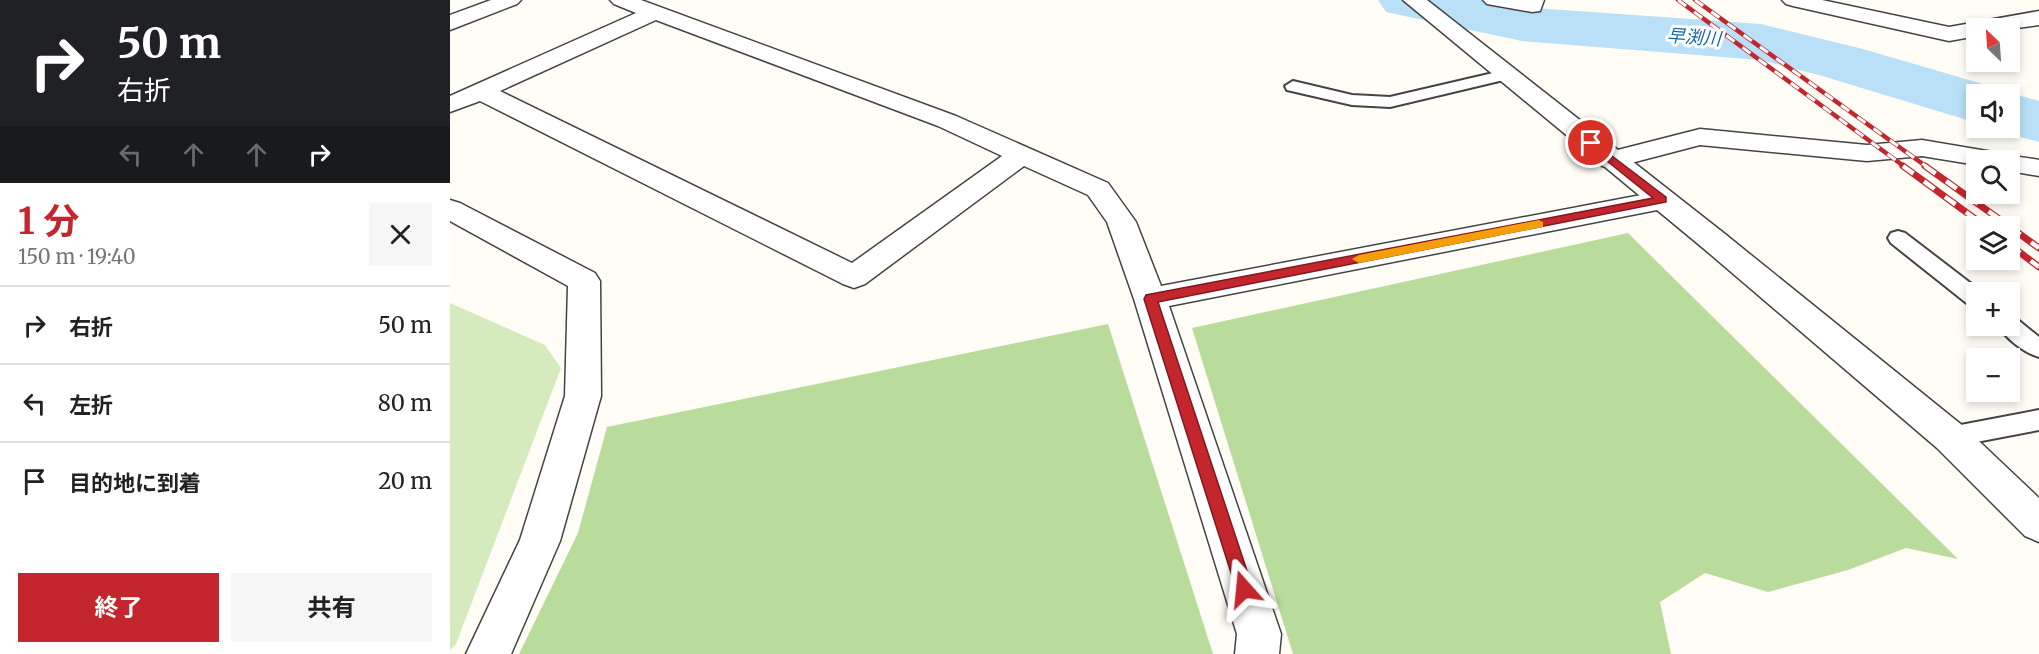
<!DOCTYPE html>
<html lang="ja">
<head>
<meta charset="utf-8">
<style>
	body { margin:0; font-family:Merriweather,"Noto Sans JP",serif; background:#f6f6f6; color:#222; height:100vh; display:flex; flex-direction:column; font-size:22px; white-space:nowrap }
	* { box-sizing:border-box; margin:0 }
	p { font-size:20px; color:#767676 }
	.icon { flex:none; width:33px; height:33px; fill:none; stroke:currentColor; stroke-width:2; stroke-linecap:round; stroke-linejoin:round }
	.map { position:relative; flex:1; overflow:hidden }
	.side { display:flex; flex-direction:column; background:#fff; width:450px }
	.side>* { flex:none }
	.guide { background:#202124; color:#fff; overflow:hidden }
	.needle { width:39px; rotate:335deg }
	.fabs { position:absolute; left:1516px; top:18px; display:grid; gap:12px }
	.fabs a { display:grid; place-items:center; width:54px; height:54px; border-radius:0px; background:#fff; box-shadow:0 3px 9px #0003; font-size:30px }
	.pin { position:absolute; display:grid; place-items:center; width:51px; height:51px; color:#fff; margin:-26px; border:3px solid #fff; border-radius:50%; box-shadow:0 2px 6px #0007 }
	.me { position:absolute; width:66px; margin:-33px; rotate:342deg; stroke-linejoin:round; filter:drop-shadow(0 0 4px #0008) }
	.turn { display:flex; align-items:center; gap:21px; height:126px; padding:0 18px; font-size:27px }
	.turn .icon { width:78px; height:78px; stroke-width:2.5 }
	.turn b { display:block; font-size:42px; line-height:51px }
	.lanes { display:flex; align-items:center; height:57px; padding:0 18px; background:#0003; justify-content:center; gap:30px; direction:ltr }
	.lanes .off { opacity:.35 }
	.round { display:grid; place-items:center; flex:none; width:63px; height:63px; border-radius:0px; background:#f6f6f6 }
	.headline { display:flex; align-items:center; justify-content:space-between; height:102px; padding:0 18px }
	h1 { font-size:36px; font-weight:700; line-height:45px; color:#c4262e }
	.cta { display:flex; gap:12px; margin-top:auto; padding:12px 18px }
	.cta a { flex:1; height:69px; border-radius:0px; background:#c4262e; color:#fff; font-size:24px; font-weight:700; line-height:69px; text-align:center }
	.cta a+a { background:#f6f6f6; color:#222 }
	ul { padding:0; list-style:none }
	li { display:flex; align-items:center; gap:18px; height:78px; padding:0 18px; border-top:2px solid #e0e0e0 }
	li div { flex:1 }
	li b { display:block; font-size:22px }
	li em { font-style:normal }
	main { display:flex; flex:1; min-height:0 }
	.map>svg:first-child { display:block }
</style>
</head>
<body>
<main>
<section class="side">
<div class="guide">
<div class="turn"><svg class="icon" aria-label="right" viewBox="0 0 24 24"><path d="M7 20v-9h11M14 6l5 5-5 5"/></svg><div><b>50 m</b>右折</div></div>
<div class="lanes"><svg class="icon off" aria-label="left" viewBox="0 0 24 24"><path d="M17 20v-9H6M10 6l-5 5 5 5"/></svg><svg class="icon off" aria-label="ahead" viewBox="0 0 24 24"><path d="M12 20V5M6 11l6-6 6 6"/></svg><svg class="icon off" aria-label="ahead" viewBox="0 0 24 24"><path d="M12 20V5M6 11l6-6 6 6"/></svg><svg class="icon" aria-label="right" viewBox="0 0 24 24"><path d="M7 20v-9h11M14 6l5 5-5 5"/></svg></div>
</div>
<div class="headline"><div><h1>1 分</h1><p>150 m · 19:40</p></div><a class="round"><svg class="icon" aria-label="close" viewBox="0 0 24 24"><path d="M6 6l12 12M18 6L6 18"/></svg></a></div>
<ul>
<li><svg class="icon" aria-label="right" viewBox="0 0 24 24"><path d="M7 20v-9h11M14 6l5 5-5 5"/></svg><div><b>右折</b></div><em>50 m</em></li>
<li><svg class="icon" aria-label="left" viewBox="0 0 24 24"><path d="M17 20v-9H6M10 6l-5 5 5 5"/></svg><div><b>左折</b></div><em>80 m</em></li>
<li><svg class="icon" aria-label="arrive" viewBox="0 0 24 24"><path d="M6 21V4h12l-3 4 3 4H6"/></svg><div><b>目的地に到着</b></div><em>20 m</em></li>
</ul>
<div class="cta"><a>終了</a><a>共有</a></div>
</section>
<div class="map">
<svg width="1589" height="654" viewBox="0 0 1589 654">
	<rect width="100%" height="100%" fill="#fffdf5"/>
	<!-- green -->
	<path fill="#d5ebbd" d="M0 303 95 345 111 368 6 644 0 650Z"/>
	<!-- forest -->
	<g fill="#b9dc9c">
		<path d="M1178 233 1508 559 1456 548 1398 570 1318 592 1255 573 1210 602 1221 654H843L742 328Z"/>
		<path d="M658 324 763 654H69L128 533 157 427Z"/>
	</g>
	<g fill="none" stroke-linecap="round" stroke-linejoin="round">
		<!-- river -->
		<g fill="#b9e0f7" fill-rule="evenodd">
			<path d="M928 0H1039L1072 7 1311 24 1413 49 1550 89 1554 94H1527V123L1369 75 1310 60 1072 41 936 12Z"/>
			<path d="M1560 93 1589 101V142L1538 128H1560V94H1554Z"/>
		</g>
		<defs>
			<g id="service">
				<path d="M1056 70 1062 72 1064 75 1062 78 940 107 902 105 837 90 835 86 843 81 902 95 940 97Z"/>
				<path d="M1448 231 1455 233 1532 292H1527V308L1519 305 1441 243 1438 238 1441 233Z"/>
				<path d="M1560 318 1568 320 1589 337V357C1575 353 1556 339 1549 326H1560Z"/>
				<path d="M1589 410V430L1500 447 1491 444 1487 437 1491 430 1500 427Z"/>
			</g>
			<g id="minor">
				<path d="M41 0H71L67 4 0 30V15Z"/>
				<path d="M160 0H191L506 116 658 183 686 222 711 286 1212 191 1222 194 1226 200 1222 206 1212 209 719 306 831 634 829 654H785L787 634 684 299 657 222 638 195 574 166 415 284 404 288 393 284 30 101 0 112V96L186 13 164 4ZM206 20 488 126 552 156 402 263 50 91Z"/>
				<path d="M1033 0H1094L1090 11 1082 12 1037 4Z"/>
				<path d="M1332 0H1372L1499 27 1589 11V25L1560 29 1527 28V36L1499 41 1343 6 1336 4Z"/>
				<path d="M1250 129 1417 145 1472 140 1543 152C1558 156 1573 157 1589 160V176L1560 171V160H1527V165L1472 156 1417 161 1250 145 1162 168 1152 166 1149 160 1152 154Z"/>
				<path d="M0 200 10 203 145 273 150 281 151 396 110 541 61 654H16L70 540 115 396 118 286 0 221Z"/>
			</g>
			<path id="tertiary" d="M953 0H977L1275 234 1513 426 1589 498V542L1575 536 1487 448 1253 248Z"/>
		</defs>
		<!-- service casing -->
		<use href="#service" stroke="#444" stroke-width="4"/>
		<!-- minor casing -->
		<use href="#minor" stroke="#444" stroke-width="3"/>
		<!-- tertiary casing -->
		<use href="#tertiary" stroke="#444" stroke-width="3"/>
		<!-- service -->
		<use href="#service" fill="#fff" fill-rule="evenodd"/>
		<!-- minor -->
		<use href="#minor" fill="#fff" fill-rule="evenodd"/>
		<!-- tertiary -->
		<use href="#tertiary" fill="#fff" fill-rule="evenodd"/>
		<defs>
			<g id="rail-far1">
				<path d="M1228 0 1455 167"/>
				<path d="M1245 0 1477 167"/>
			</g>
			<g id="rail">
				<path d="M1453 166 1535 226"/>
				<path d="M1475 166 1559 226"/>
				<path d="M1560 227 1589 248"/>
				<path d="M1560 245 1589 267"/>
			</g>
		</defs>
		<!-- rail-far1 casing -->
		<use href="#rail-far1" stroke="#c4262e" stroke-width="4.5"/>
		<!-- rail casing -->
		<use href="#rail" stroke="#c4262e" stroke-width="7"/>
		<!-- rail-far1 -->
		<use href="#rail-far1" stroke="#fff" stroke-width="3" stroke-dasharray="10" stroke-linecap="butt"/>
		<!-- rail -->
		<use href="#rail" stroke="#fff" stroke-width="4.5" stroke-dasharray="13" stroke-linecap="butt"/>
	</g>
	<!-- route -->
	<path fill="#c4262e" stroke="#7f191e" stroke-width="1.5" d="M1141 140 1216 197V202L708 302 803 589 801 595 794 597 788 595 694 299 696 295 1203 198 1137 145V141Z"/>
	<!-- slow -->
	<path fill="#f59e0b" d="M1089 220 1093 222V227L909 263 902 259 909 255Z"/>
	<g text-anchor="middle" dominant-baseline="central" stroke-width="6" stroke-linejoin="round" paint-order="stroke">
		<!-- far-water labels -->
		<g font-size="18" font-style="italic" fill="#1768a6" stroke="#fff">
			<text transform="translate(1244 37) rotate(4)">早渕川</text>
		</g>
	</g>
</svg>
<div class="fabs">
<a><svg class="needle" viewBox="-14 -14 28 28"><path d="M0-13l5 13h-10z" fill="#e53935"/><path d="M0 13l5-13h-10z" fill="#767676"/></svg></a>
<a><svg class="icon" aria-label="sound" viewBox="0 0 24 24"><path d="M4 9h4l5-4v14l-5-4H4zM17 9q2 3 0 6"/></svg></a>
<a><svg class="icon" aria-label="search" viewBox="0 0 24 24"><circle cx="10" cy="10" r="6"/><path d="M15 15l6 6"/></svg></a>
<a><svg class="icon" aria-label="layers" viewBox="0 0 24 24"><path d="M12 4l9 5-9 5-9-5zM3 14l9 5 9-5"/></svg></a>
<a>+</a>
<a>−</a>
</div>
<div class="pin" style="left:1141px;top:143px;background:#d93025"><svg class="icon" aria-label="arrive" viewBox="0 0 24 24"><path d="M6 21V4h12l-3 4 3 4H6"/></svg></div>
<svg class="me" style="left:794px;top:589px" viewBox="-20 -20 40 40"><path d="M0-17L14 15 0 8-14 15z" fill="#c4262e" stroke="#fff" stroke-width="4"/></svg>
</div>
</main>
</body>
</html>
